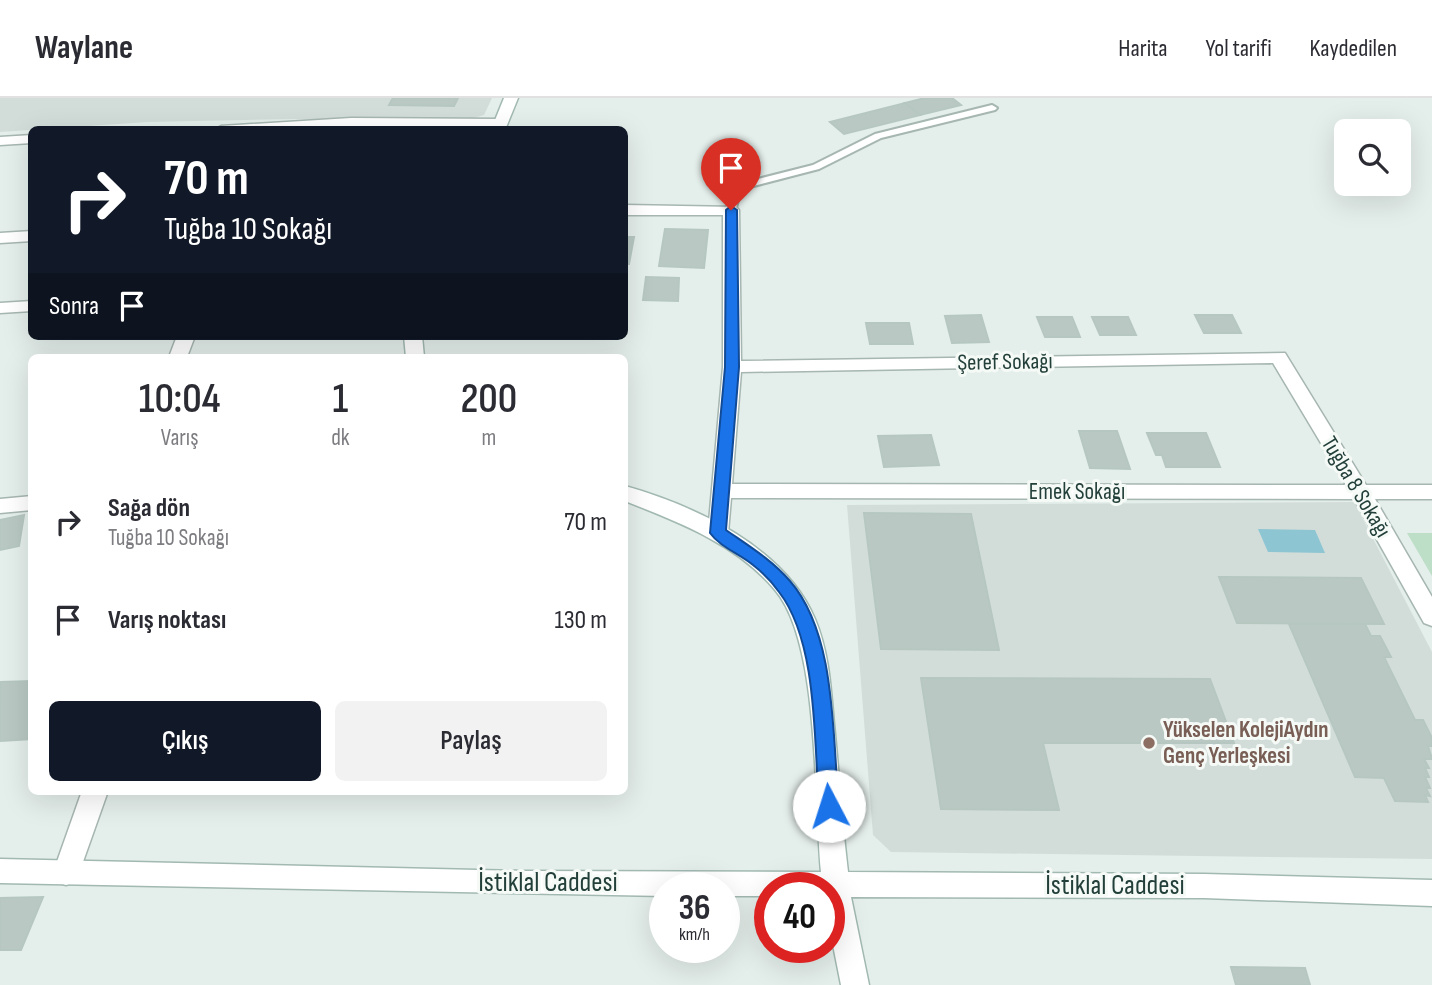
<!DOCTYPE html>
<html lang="tr">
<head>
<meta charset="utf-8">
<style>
	body { margin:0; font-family:"Sofia Sans Condensed",sans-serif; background:#f2f2f3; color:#2b2b33; height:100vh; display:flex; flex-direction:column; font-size:26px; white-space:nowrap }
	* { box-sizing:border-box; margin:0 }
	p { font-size:23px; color:#7c7c81 }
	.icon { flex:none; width:38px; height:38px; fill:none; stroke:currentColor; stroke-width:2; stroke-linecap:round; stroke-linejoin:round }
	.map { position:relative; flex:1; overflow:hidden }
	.details { position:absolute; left:28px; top:256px; width:600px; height:441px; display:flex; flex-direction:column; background:#fff; border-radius:10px; box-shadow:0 7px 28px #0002 }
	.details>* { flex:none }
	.banner { position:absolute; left:28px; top:28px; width:600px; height:214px; border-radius:10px; box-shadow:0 7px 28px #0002; background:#111827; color:#fff; overflow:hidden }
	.controls { position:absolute; left:1334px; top:21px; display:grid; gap:14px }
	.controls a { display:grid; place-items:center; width:77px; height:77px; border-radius:10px; background:#fff; box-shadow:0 7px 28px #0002; font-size:35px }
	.speed { position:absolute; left:649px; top:774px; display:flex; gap:14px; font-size:35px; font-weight:700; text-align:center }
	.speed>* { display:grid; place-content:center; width:91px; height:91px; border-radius:50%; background:#fff; box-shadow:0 7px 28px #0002; line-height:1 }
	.speed small { font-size:18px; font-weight:400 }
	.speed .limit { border:10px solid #d22; background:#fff; color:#111 }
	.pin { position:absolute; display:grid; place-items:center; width:60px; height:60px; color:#fff; margin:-72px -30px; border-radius:50% 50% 50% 0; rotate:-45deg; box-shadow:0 0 7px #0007 }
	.pin .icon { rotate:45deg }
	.me { position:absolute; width:77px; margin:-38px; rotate:355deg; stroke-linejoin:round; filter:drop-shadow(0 0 5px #0008) }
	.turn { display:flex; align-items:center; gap:24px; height:147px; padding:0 21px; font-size:32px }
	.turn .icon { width:91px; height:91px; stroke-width:2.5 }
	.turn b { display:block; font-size:49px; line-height:60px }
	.then { display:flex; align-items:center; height:66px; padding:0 21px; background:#0003; gap:14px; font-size:26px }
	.eta { display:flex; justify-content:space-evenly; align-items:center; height:119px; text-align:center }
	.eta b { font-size:42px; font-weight:600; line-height:49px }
	.primary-button { display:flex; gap:14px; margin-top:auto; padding:14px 21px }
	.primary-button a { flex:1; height:80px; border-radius:10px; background:#111827; color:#fff; font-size:28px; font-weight:600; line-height:80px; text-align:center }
	.primary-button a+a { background:#f2f2f3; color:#2b2b33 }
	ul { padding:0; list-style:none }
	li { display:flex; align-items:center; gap:21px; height:98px; padding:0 21px }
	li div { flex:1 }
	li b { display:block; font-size:26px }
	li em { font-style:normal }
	header { display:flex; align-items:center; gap:42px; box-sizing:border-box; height:98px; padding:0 35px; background:#fff; border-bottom:2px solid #e1e1e2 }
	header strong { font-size:33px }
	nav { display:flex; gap:38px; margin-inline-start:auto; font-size:24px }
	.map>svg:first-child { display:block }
</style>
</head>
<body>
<header>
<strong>Waylane</strong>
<nav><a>Harita</a><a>Yol tarifi</a><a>Kaydedilen</a></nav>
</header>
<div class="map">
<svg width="1432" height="887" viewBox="0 0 1432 887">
	<rect width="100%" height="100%" fill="#e4eeea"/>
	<!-- built -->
	<g fill="#d2ddd9">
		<path d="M0 0H492L484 17 463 23 296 21 147 24 0 34Z"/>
		<path d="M1354 404 1432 554V761L891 754 873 737 847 407Z"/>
	</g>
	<!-- green -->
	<path fill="#bddec7" d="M1407 435H1432V478Z"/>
	<!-- water -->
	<path fill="#8dc5d2" d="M1258 431 1315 432 1325 455 1268 454Z"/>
	<!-- building -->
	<g fill="#b9c8c3" stroke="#b6c7c1" stroke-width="2">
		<path d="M393 0H458L454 8 389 7Z"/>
		<path d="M925 0H952L961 7 920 17 905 5Z"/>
		<path d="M905 5 920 17 844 36 830 24Z"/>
		<path d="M665 131 708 132 704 170 659 168Z"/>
		<path d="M625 139H634L629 166H625Z"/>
		<path d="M646 179 679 180 678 203 643 202Z"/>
		<path d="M981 217 989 244 952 245 945 218Z"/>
		<path d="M1195 217H1232L1241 235H1204Z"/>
		<path d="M1037 219H1072L1080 239H1045Z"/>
		<path d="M1092 219H1128L1136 237H1100Z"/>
		<path d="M866 225H909L913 246H870Z"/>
		<path d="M1079 333H1117L1130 371 1090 370Z"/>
		<path d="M1147 335H1206L1220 369H1166L1162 357H1156Z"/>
		<path d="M931 337 939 367 884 369 878 338Z"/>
		<path d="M864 415 971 416 999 552 881 551Z"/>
		<path d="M24 417 19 448 0 452V422Z"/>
		<path d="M1219 479 1361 480 1384 526 1237 525Z"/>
		<path d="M1289 526H1365L1371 538H1380L1391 559H1384L1415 622H1423L1432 640V648H1428L1432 661H1424L1429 670H1425L1429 679H1425L1430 690H1426L1430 698 1425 697 1428 704 1395 703 1384 680 1355 679Z"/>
		<path d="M921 580 1210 581 1234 645H1043L1059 712 941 711Z"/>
		<path d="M32 583V641L0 643 1 584Z"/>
		<path d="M43 799 21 852H0V800Z"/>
		<path d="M1231 869 1305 870 1310 887H1236Z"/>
	</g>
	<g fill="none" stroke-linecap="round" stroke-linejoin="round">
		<defs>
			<path id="lane" d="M992 7 997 10 995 12 881 40 819 71 746 90 740 94 735 114 726 112 730 93 738 86 813 67 875 36Z"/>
			<g id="street">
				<path d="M351 20 500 21 507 25 500 29 351 28 214 32 221 28Z"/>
				<path d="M32 37V45L0 47V39Z"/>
				<path d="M625 107 736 109 739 112 741 263 1285 255 1366 387H1432V401H1375L1432 499V528L1424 525 1354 401 731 400 728 435 725 440 718 442 711 440 708 435 723 269V117H625ZM1273 265 1346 387 732 386 741 274Z"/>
				<path d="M32 133V143L0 145V135Z"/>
				<path d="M32 203V213L0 215V205Z"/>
				<path d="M177 238H195L187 259H169Z"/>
				<path d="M32 398V412L0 415V401Z"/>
				<path d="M82 693H108L79 775 75 784 66 787 57 784 53 775Z"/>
			</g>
			<g id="secondary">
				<path d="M504 0H518L505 32H491Z"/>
				<path d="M404 238H422L424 259H406Z"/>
				<path d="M625 388C696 408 785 450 815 521 829 554 831 591 834 626 839 675 842 725 848 774L1204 776 1432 782V808L1204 800 851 799 869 887H841L830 832V789H770V798H724V789H665V798L0 785V761L525 773 821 774C814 703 820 544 775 492 737 446 678 424 625 403Z"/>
			</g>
		</defs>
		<!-- lane casing -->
		<use href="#lane" stroke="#a6b6b1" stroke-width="4"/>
		<!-- street casing -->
		<use href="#street" stroke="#a6b6b1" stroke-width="3"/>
		<!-- secondary casing -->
		<use href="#secondary" stroke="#a2b9b2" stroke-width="3"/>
		<!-- lane -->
		<use href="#lane" fill="#fff" fill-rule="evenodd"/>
		<!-- street -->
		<use href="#street" fill="#fff" fill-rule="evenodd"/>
		<!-- secondary -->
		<use href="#secondary" fill="#fff" fill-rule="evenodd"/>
	</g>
	<!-- route -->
	<path fill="#1a73e8" stroke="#114b97" stroke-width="2" d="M731 108 737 112 739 269 726 432C749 448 772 462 790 483 837 537 832 639 839 708L836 714 829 716 822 714 819 708C814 645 818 544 779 494 772 484 762 474 753 467 740 456 720 449 710 435L725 269 726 112Z"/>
	<!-- markers -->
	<circle fill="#8d6e63" stroke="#f5faf7" stroke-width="2.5" cx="1149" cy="645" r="7"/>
	<g text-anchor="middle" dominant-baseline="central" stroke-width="6" stroke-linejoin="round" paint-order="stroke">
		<!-- street labels -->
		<g font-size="23" fill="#233f39" stroke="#f5faf7">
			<text transform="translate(1005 264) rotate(-1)">Şeref Sokağı</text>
			<text transform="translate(1356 389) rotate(59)">Tuğba 8 Sokağı</text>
			<text x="1077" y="394">Emek Sokağı</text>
		</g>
		<!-- education labels -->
		<g font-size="23" font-weight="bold" fill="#785e54" stroke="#f5faf7" text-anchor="start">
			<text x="1163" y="632">Yükselen KolejiAydın<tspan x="1163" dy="26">Genç Yerleşkesi</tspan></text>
		</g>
		<!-- near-street labels -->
		<g font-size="28" fill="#233f39" stroke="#f5faf7">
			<text x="548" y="784">İstiklal Caddesi</text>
			<text x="1115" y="787">İstiklal Caddesi</text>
		</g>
	</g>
</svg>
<div class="controls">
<a><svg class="icon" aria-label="search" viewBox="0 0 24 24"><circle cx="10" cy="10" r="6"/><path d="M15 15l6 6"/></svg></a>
</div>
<div class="speed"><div>36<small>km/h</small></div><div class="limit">40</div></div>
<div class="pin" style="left:731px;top:112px;background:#d93025"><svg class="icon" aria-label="arrive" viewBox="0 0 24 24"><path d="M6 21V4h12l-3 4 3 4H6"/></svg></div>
<svg class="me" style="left:829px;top:708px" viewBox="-20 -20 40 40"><circle r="19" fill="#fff"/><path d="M0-13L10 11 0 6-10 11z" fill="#1a73e8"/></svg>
<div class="banner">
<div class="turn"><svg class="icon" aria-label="right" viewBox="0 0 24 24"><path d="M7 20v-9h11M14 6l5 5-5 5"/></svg><div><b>70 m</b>Tuğba 10 Sokağı</div></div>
<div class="then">Sonra<svg class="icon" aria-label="arrive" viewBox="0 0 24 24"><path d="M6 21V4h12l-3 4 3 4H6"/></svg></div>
</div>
<section class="details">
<div class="eta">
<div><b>10:04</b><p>Varış</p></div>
<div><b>1</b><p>dk</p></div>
<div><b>200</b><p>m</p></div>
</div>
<ul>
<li><svg class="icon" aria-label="right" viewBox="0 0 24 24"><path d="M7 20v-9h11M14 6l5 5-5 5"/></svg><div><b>Sağa dön</b><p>Tuğba 10 Sokağı</p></div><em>70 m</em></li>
<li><svg class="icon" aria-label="arrive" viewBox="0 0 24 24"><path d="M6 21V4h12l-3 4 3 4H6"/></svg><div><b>Varış noktası</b></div><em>130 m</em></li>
</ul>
<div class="primary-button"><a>Çıkış</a><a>Paylaş</a></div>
</section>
</div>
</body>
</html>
